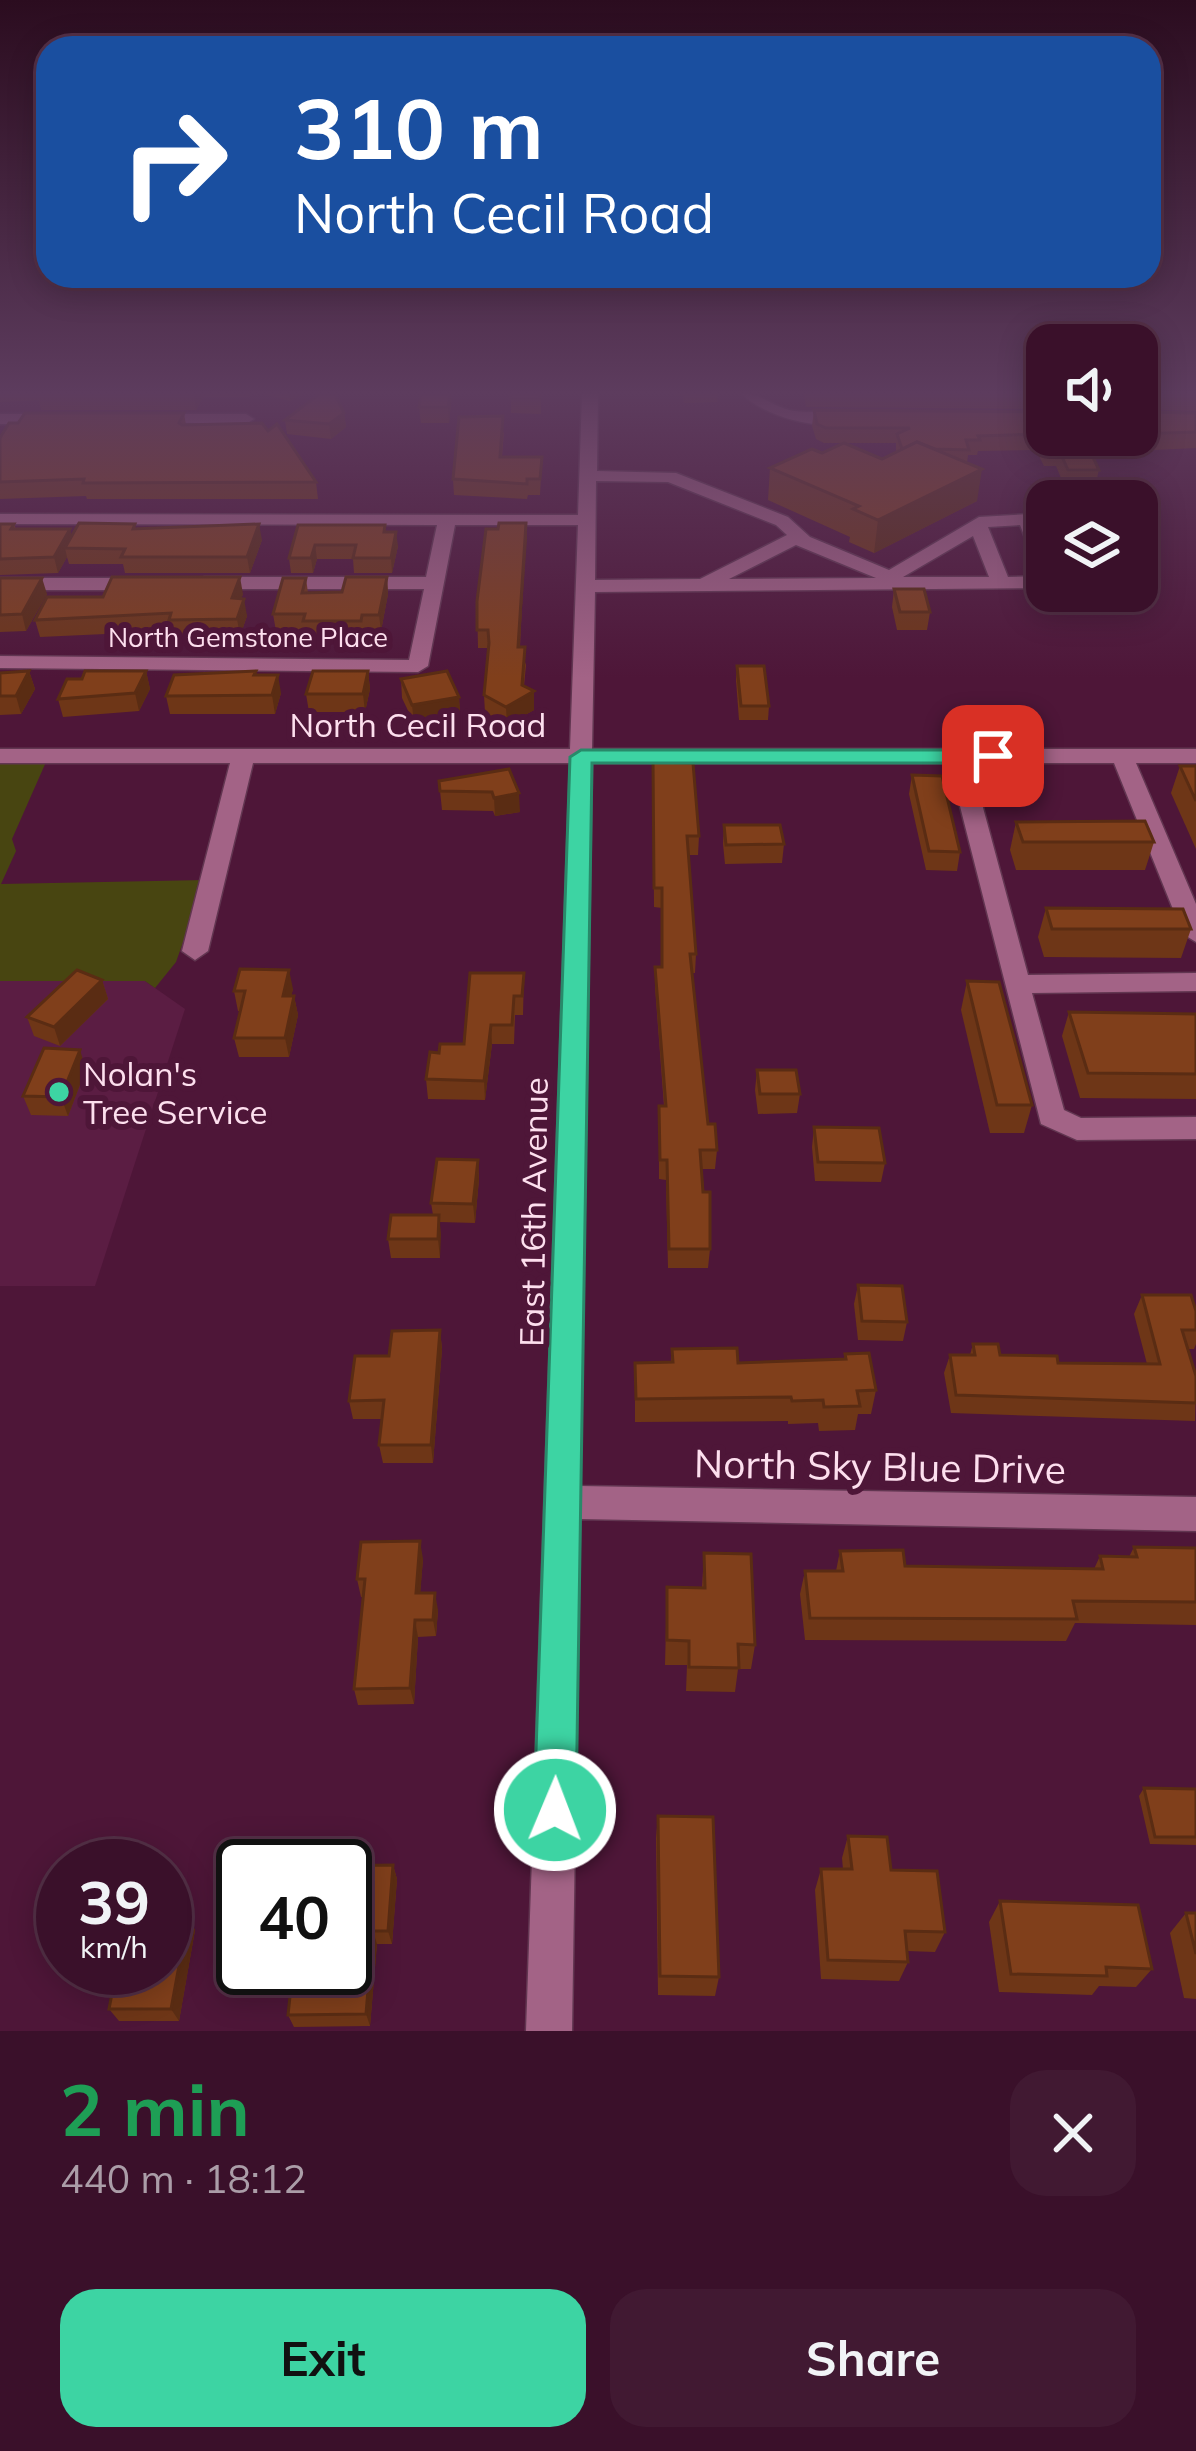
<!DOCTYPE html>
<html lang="en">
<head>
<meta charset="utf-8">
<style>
	body { margin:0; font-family:Mulish,sans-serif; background:#411932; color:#f1f3f6; height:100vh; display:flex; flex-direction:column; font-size:45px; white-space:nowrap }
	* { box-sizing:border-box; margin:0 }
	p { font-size:39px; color:#ab9da8 }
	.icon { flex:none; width:66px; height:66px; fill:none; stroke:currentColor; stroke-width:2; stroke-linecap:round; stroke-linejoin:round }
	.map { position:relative; height:2031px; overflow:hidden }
	.drawer { display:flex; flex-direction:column; background:#3a102a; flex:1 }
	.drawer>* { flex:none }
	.top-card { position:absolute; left:36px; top:36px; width:1125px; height:252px; border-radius:36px; box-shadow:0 6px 30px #0003,0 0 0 3px #543047; background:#1a4fa0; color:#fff; overflow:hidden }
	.buttons { position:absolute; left:1026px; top:324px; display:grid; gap:24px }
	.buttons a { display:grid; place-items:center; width:132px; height:132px; border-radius:24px; background:#3a102a; box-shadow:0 6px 30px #0003,0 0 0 3px #543047; font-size:60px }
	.speed { position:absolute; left:36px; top:1839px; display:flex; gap:24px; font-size:60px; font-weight:700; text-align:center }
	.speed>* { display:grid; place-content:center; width:156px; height:156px; border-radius:50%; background:#3a102a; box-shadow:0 6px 30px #0003,0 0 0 3px #543047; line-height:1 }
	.speed small { font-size:30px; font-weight:400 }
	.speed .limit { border:6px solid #111; border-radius:18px; background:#fff; color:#111 }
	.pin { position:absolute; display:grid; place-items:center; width:102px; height:102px; color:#fff; margin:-51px; border-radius:24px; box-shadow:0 6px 18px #0006 }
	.me { position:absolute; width:132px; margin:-66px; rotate:1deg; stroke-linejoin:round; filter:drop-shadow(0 0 9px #0008) }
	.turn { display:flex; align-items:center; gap:42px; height:252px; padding:0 60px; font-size:54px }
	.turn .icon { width:156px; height:156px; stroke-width:2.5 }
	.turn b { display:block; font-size:84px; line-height:102px }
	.round { display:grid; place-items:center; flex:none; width:126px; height:126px; border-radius:36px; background:#411932 }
	.summary { display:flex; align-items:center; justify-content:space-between; height:204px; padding:0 60px }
	h1 { font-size:72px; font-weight:700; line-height:90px; color:#1e9e55 }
	.button { display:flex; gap:24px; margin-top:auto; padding:24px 60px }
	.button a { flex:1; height:138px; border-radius:36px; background:#3dd4a3; color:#111; font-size:48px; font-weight:700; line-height:138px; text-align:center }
	.button a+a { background:#411932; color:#f1f3f6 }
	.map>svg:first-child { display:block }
</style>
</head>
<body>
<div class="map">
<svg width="1196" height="2031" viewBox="0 0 1196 2031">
	<rect width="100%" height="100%" fill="#4e1638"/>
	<!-- built -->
	<path fill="#5b1d43" d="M0 981H145L185 1009 95 1286H0Z"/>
	<!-- green -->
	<path fill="#484511" d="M46 762 12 839 16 851 1 884 205 880 176 962 155 988 145 981H0V763Z"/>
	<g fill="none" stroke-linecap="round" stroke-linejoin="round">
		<defs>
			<g id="minor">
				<path d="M582 394H598L597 471 676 473 788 517 810 537 889 570 979 517 1047 513V523L1037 524 1047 548V588L595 592 592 749H1196V763H1136L1196 904V942L1183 934 1114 763H971L1028 975 1196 973V991L1032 993 1064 1110 1081 1118 1196 1117V1139L1077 1140 1041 1124 949 763H592L580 1486 1196 1497V1531L580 1519 572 2031H526L570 763H253L208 951 195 960 182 951 230 763H0V749H570L578 525H455L428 666 418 672 0 668V656L409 660 424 589H204L194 583 204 577H426L437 525 0 524V514L578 515ZM596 481 668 482 776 525 787 535 700 579 595 580ZM1020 525 1038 571 1045 576 1008 577 988 527ZM973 536 989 577H903ZM796 545 876 578 729 579Z"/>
				<path d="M742 394C762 394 771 405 789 410 812 415 841 407 859 418 831 435 765 418 742 394Z"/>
				<path d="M0 414H56L64 419 56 424H0Z"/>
				<path d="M148 414H246L254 419 246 424 142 422V416Z"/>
				<path d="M0 578H142L152 584 142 590H0Z"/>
			</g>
		</defs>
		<!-- minor casing -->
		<use href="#minor" stroke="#623651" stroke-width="3"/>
		<!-- minor -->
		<use href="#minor" fill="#a36386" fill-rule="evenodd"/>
	</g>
	<!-- wall -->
	<g fill="#6e3617" fill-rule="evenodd">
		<path d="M0 394H251L250 397H203L196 410H41L39 400 0 402Z"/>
		<path d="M263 394H304L290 401Z"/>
		<path d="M416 394H452L449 423H421L419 407 421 394Z"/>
		<path d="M511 394H541V414L511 413Z"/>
		<path d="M676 394H718L717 402 684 403 683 396H676Z"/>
		<path d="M804 394H1047V409L806 407Z"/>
		<path d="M1137 394H1196V411L1137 409 1141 412 1196 413V448L1091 453 1099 470 1095 486 1064 485 1056 466H1044L1036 450 978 451 977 455H968L967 463 977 501 874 553 849 542 850 537 768 500 770 468 822 453 843 443H824L816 439 812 426 814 410 1047 412ZM844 443H896V452L882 459Z"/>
		<path d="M184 413 186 425 268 431 316 482 318 499H87L86 496 0 499V438Z"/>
		<path d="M344 413 346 427 331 439 287 434 285 420Z"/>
		<path d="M504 432 502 457H542L540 495H528L527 499 454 495 453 479Z"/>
		<path d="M526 523 520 647 526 665 524 686 534 710 507 725 485 713 484 695 489 648H478L477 601 498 529Z"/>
		<path d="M0 524H14L16 529 71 536 136 529 262 540 250 573H125L123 564H69L67 557 58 573 0 575Z"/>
		<path d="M298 525 386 532 398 546 392 573H354L353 559H317L313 573H291L289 558Z"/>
		<path d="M387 577 388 594 381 631H364L363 637H306L305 631H276L273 614 306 578 308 593 342 592Z"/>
		<path d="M0 578 47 594 26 631 0 632Z"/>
		<path d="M894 589 930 612 927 630H897L892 607Z"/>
		<path d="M243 594 241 599 247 616 240 636 172 638 171 631 40 637 35 620Z"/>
		<path d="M737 666 769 706 768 720H739L736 680Z"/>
		<path d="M29 671 35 689 21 714 0 715V673Z"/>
		<path d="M146 671 150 689 139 711 63 717 58 699 82 679Z"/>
		<path d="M368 671 370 689 365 712H309L306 694Z"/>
		<path d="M401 679 459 697 460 715 414 723 402 698Z"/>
		<path d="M281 693 275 714H170L166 696Z"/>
		<path d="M653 762 699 836 698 855H688L696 954 695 973H692L708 1124 717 1150 715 1169H702L710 1249 708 1268H668L666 1180 659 1179V1106H664L655 987V967H662V908L654 907Z"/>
		<path d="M1180 766H1196V849L1171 793Z"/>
		<path d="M509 769 520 812 495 816 493 811 442 810 439 781Z"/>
		<path d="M912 775 960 852 957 871 926 870 909 794Z"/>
		<path d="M1016 822 1154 842 1145 870H1016L1010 850Z"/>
		<path d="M724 825 784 844 782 863 725 864 723 844Z"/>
		<path d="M1046 908 1191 929 1181 958 1044 957 1038 937Z"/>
		<path d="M524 973 523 1015H515L514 1044H492L485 1100 428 1099 426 1079 439 1053 464 1044Z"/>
		<path d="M102 980 108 999 60 1046 34 1036 27 1017Z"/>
		<path d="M967 981 1032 1105 1024 1133H990L961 1010Z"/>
		<path d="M293 989 291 996H294L298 1015 289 1057H239L234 1038 241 1011H238L234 991Z"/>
		<path d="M1069 1012 1196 1014V1099L1080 1098 1062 1036Z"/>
		<path d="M86 1069 68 1116 31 1115 23 1096Z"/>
		<path d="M757 1070 800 1094 797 1113 758 1114 755 1090Z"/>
		<path d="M814 1127 885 1163 881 1182 815 1181 812 1147Z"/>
		<path d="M478 1160 479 1179 475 1223 440 1222V1258H391L388 1239 433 1215 431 1203Z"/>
		<path d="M858 1285 907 1322 903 1341 858 1340 854 1304Z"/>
		<path d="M1142 1295 1196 1311V1344L1194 1349H1188L1196 1376 1195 1421 951 1413 944 1373 950 1355H970L973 1344 1000 1355 1058 1363 1147 1364 1134 1314Z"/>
		<path d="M440 1330 442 1349 433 1463H383L379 1445 382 1419H353L349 1401 389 1356Z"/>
		<path d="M672 1349 738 1363 844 1359 845 1354 876 1390 871 1414H858L855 1430 819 1431 818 1423 788 1424V1421L635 1422V1363L671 1362Z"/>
		<path d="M1134 1547 1196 1548V1625L1075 1623 1066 1641 805 1640 800 1594 805 1571H836L840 1551 905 1566 1094 1569 1100 1556 1129 1557Z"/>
		<path d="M704 1553 755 1645 751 1669H738L735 1692 686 1691 687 1665H665L667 1587 702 1588Z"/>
		<path d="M423 1559 420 1593 438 1610 436 1636 418 1637 414 1704 358 1705 354 1689 364 1597H361L357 1579Z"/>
		<path d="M1144 1788 1196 1789V1845L1150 1844 1139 1796Z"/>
		<path d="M658 1816 719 1977 715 1996 658 1995 656 1838Z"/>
		<path d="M848 1836 891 1870 945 1932 935 1952 907 1951 908 1962 899 1981 821 1979 815 1890 821 1869H843L842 1858Z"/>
		<path d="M393 1865 397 1879 392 1944H377L370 2026 294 2027 288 2015Z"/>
		<path d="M1000 1901 1152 1969 1136 1987 1099 1986 1092 1995 999 1992 989 1922Z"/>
		<path d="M1186 1913H1196V1999L1184 1998 1170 1933Z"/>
		<path d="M188 1917 195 1930 179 2021H119L109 2009Z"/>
	</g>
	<!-- shaded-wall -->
	<g fill="#5a2c13">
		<path d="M194 394H202L203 397 196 410Z"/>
		<path d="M289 394H304L290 401Z"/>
		<path d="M450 394H452L449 423 448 407Z"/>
		<path d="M344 413 346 427 331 439 329 424Z"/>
		<path d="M982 469 977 501 874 553 878 520Z"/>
		<path d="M526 523 527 539 518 665V647Z"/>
		<path d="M259 524 262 540 250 573 247 557Z"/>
		<path d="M70 529 74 545 65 548 67 557 58 573 54 557Z"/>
		<path d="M396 532 398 546 392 573 391 558Z"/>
		<path d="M315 545 317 559 313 573 311 558Z"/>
		<path d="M240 577 243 594 235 616 232 598Z"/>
		<path d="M387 577 388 594 381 631 379 615Z"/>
		<path d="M42 578 47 594 26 631 22 614Z"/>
		<path d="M244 599 247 616 240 636 237 619Z"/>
		<path d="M525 647 523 697 534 691V710L507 725 506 707 522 685Z"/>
		<path d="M29 671 35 689 21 714 16 696Z"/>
		<path d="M146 671 150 689 139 711 135 693Z"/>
		<path d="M368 671 370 689 365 712 363 694Z"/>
		<path d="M278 675 281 693 275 714 272 695Z"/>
		<path d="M459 697 460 715 414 723 412 705Z"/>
		<path d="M519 793 520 812 495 816 494 798Z"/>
		<path d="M289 970 293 989 287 1015 283 996Z"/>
		<path d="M102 980 108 999 60 1046 54 1027Z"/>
		<path d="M294 996 298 1015 289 1057 285 1038Z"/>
		<path d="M491 1025 492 1044 485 1100 484 1081Z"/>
		<path d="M80 1050 86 1069 68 1116 61 1097Z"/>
		<path d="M478 1160 479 1179 475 1223 473 1204Z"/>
		<path d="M439 1215 441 1234 440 1258 438 1239Z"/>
		<path d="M440 1330 442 1349 433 1463 431 1445Z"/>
		<path d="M420 1541 423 1559 419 1610 416 1593Z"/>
		<path d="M435 1593 438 1610 436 1636 433 1620Z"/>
		<path d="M415 1620 418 1637 414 1704 410 1688Z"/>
		<path d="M393 1865 397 1879 392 1944 388 1931Z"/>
		<path d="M188 1917 195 1930 179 2021 171 2009Z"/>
		<path d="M373 1931 377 1944 370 2026 366 2014Z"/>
	</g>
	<!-- building -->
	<g fill="#803f1b" stroke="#5a2c13" stroke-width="3">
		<path d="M319 394H335L344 413 329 424 285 420Z"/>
		<path d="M421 394H450L448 407H419Z"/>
		<path d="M511 394H540V398H510Z"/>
		<path d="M1137 409 1141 412 1196 413V432L1137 434Z"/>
		<path d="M814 410 1047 412V435H1129L1084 438 1099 470H1068L1059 450H1047L1039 434 978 436 980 440H966L969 450 935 449 917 442 902 449 897 434 910 428H826L817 424Z"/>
		<path d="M25 413H184L179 423 182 425 262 423 268 431 277 424 316 482 83 483 84 479 0 482V438L9 423H18Z"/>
		<path d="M503 416 500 457H542L540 479H527V484L453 479 459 417Z"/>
		<path d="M917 442 982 469 878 520 853 509 859 506 770 468 812 449 822 453 844 443 882 459Z"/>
		<path d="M79 523 135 524 133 529 259 524 247 557H121L125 549 65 548Z"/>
		<path d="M499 523H526L518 647H525L522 685 534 691 506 707 484 695 489 643 488 630H477V601L486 529H498Z"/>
		<path d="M0 524H14L11 529H70L54 557 0 559Z"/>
		<path d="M298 525H385L384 532H396L391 558H353L356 545H315L311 558H289Z"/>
		<path d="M112 577H240L232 598 244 599 237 619 169 620 171 613 35 620 47 597H103Z"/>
		<path d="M346 577H387L379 615H362L361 621H303L305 614H273L283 578H306L302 593 342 592Z"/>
		<path d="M0 578H42L22 614 0 615Z"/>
		<path d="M894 589H924L930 612H900Z"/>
		<path d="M737 666H764L769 706H741Z"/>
		<path d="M29 671 16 696H0V673Z"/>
		<path d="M85 671H146L135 693 58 699 67 679H82Z"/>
		<path d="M256 671 254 675H278L272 695 166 696 174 675Z"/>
		<path d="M313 671H368L363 694H306Z"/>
		<path d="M447 671 459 697 412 705 401 679Z"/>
		<path d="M653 762 693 763 699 836H687L696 954H690L708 1124H715L717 1150H700L703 1192H710V1249H669L667 1160H660L659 1106H666L655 967H662V888H654Z"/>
		<path d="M1180 766H1196V801Z"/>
		<path d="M509 769 519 793 494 798 492 792 440 791 439 781Z"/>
		<path d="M912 775 942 776 960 852 929 851Z"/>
		<path d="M1145 821 1154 842H1023L1016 822Z"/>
		<path d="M724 825H780L784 844 726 845Z"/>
		<path d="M1046 908 1183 909 1191 929H1052Z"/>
		<path d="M240 969 289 970 283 996H294L285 1038H234L245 991H234Z"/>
		<path d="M77 970 102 980 54 1027 27 1017Z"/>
		<path d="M470 973H524L522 996H514L512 1025H491L484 1081 426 1079 430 1052 439 1053 440 1044H464Z"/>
		<path d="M967 981 999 982 1032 1105H997Z"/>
		<path d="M1069 1012 1196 1014V1074L1088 1073Z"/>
		<path d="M44 1048 80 1050 61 1097 23 1096Z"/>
		<path d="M757 1070H796L800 1094H760Z"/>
		<path d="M814 1127 879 1128 885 1163 818 1162Z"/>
		<path d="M437 1159 478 1160 473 1204 431 1203Z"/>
		<path d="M391 1215H439L438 1239H388Z"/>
		<path d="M858 1285 902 1286 907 1322 862 1321Z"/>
		<path d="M1142 1295H1191L1196 1311V1330H1182L1196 1376V1403L956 1395 950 1355H975L973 1344H998L1000 1355 1057 1356 1058 1363 1160 1364Z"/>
		<path d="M440 1330 431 1445H379L384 1400 349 1401 355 1356H389L392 1331Z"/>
		<path d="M737 1348 738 1363 846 1359 845 1354 869 1353 876 1390 857 1391 860 1406 824 1407 823 1400 792 1401 791 1397 636 1399 635 1363 673 1362 672 1349Z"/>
		<path d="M420 1541 416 1593H435L433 1620H415L410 1688 354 1689 365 1579H357L361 1542Z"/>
		<path d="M1134 1547 1196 1548V1602L1073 1601 1077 1619 810 1618 805 1571H843L840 1551 903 1550 905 1566 1103 1569 1100 1556 1137 1557Z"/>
		<path d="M704 1553 751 1554 755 1645 738 1644 739 1668 689 1667V1641L667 1640V1587L705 1588Z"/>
		<path d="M1144 1788 1196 1789V1837H1155Z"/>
		<path d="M658 1816 713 1817 719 1977 660 1976Z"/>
		<path d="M848 1836 887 1837 891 1870 937 1871 945 1932 905 1931 908 1962 828 1960 821 1869H852Z"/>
		<path d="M393 1865 388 1931H373L366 2014 288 2015 293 1968H345V1866H319Z"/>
		<path d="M1000 1901 1138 1905 1152 1969 1106 1967 1107 1976 1011 1974Z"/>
		<path d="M1186 1913H1196V1954Z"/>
		<path d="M165 1917H188L171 2009H109L117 1968H165Z"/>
	</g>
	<!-- sky -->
	<linearGradient id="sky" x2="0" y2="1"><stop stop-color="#2b0c1f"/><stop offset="0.58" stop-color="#5d3c5e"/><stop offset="1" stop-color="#5d3c5e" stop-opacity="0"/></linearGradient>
	<rect width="1196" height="678" fill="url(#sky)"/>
	<!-- route -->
	<path fill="#3dd4a3" stroke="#288a6a" stroke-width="3" d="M581 750H993L1004 756 993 763H592L576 1810 569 1825 555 1831 540 1825 534 1810 570 757Z"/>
	<!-- markers -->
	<circle fill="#3dd4a3" stroke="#4e1638" stroke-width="4.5" cx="59" cy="1092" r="12"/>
	<g text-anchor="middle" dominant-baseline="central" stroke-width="12" stroke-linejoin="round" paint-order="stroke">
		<!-- far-street labels -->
		<g font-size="27" fill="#fddfee" stroke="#4e1638">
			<text x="248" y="637">North Gemstone Place</text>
		</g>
		<!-- street labels -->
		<g font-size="33" fill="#fddfee" stroke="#4e1638">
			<text x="418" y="724">North Cecil Road</text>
			<text transform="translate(533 1212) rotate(-89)">East 16th Avenue</text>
		</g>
		<!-- poi labels -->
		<g font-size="33" fill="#fddfee" stroke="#4e1638" text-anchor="start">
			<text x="83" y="1073">Nolan's<tspan x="83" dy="38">Tree Service</tspan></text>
		</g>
		<!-- near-street labels -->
		<g font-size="39" fill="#fddfee" stroke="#4e1638">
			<text transform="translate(880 1466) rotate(1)">North Sky Blue Drive</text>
		</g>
	</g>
</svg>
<div class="buttons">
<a><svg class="icon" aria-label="sound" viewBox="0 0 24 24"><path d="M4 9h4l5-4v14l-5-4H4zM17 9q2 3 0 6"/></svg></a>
<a><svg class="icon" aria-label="layers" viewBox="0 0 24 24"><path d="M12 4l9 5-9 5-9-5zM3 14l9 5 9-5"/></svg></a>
</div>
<div class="speed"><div>39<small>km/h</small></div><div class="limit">40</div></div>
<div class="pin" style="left:993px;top:756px;background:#d93025"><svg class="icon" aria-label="arrive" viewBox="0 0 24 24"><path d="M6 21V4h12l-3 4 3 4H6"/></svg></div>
<svg class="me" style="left:555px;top:1810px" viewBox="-20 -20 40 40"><circle r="17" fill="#3dd4a3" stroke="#fff" stroke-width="3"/><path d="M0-11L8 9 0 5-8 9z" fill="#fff"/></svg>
<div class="top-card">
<div class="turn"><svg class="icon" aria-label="right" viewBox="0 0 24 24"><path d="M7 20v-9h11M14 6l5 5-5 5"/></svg><div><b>310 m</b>North Cecil Road</div></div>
</div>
</div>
<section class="drawer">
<div class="summary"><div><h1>2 min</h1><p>440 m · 18:12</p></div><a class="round"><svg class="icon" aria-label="close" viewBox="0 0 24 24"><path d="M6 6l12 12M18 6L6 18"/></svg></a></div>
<div class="button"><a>Exit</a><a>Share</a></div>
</section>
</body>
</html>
